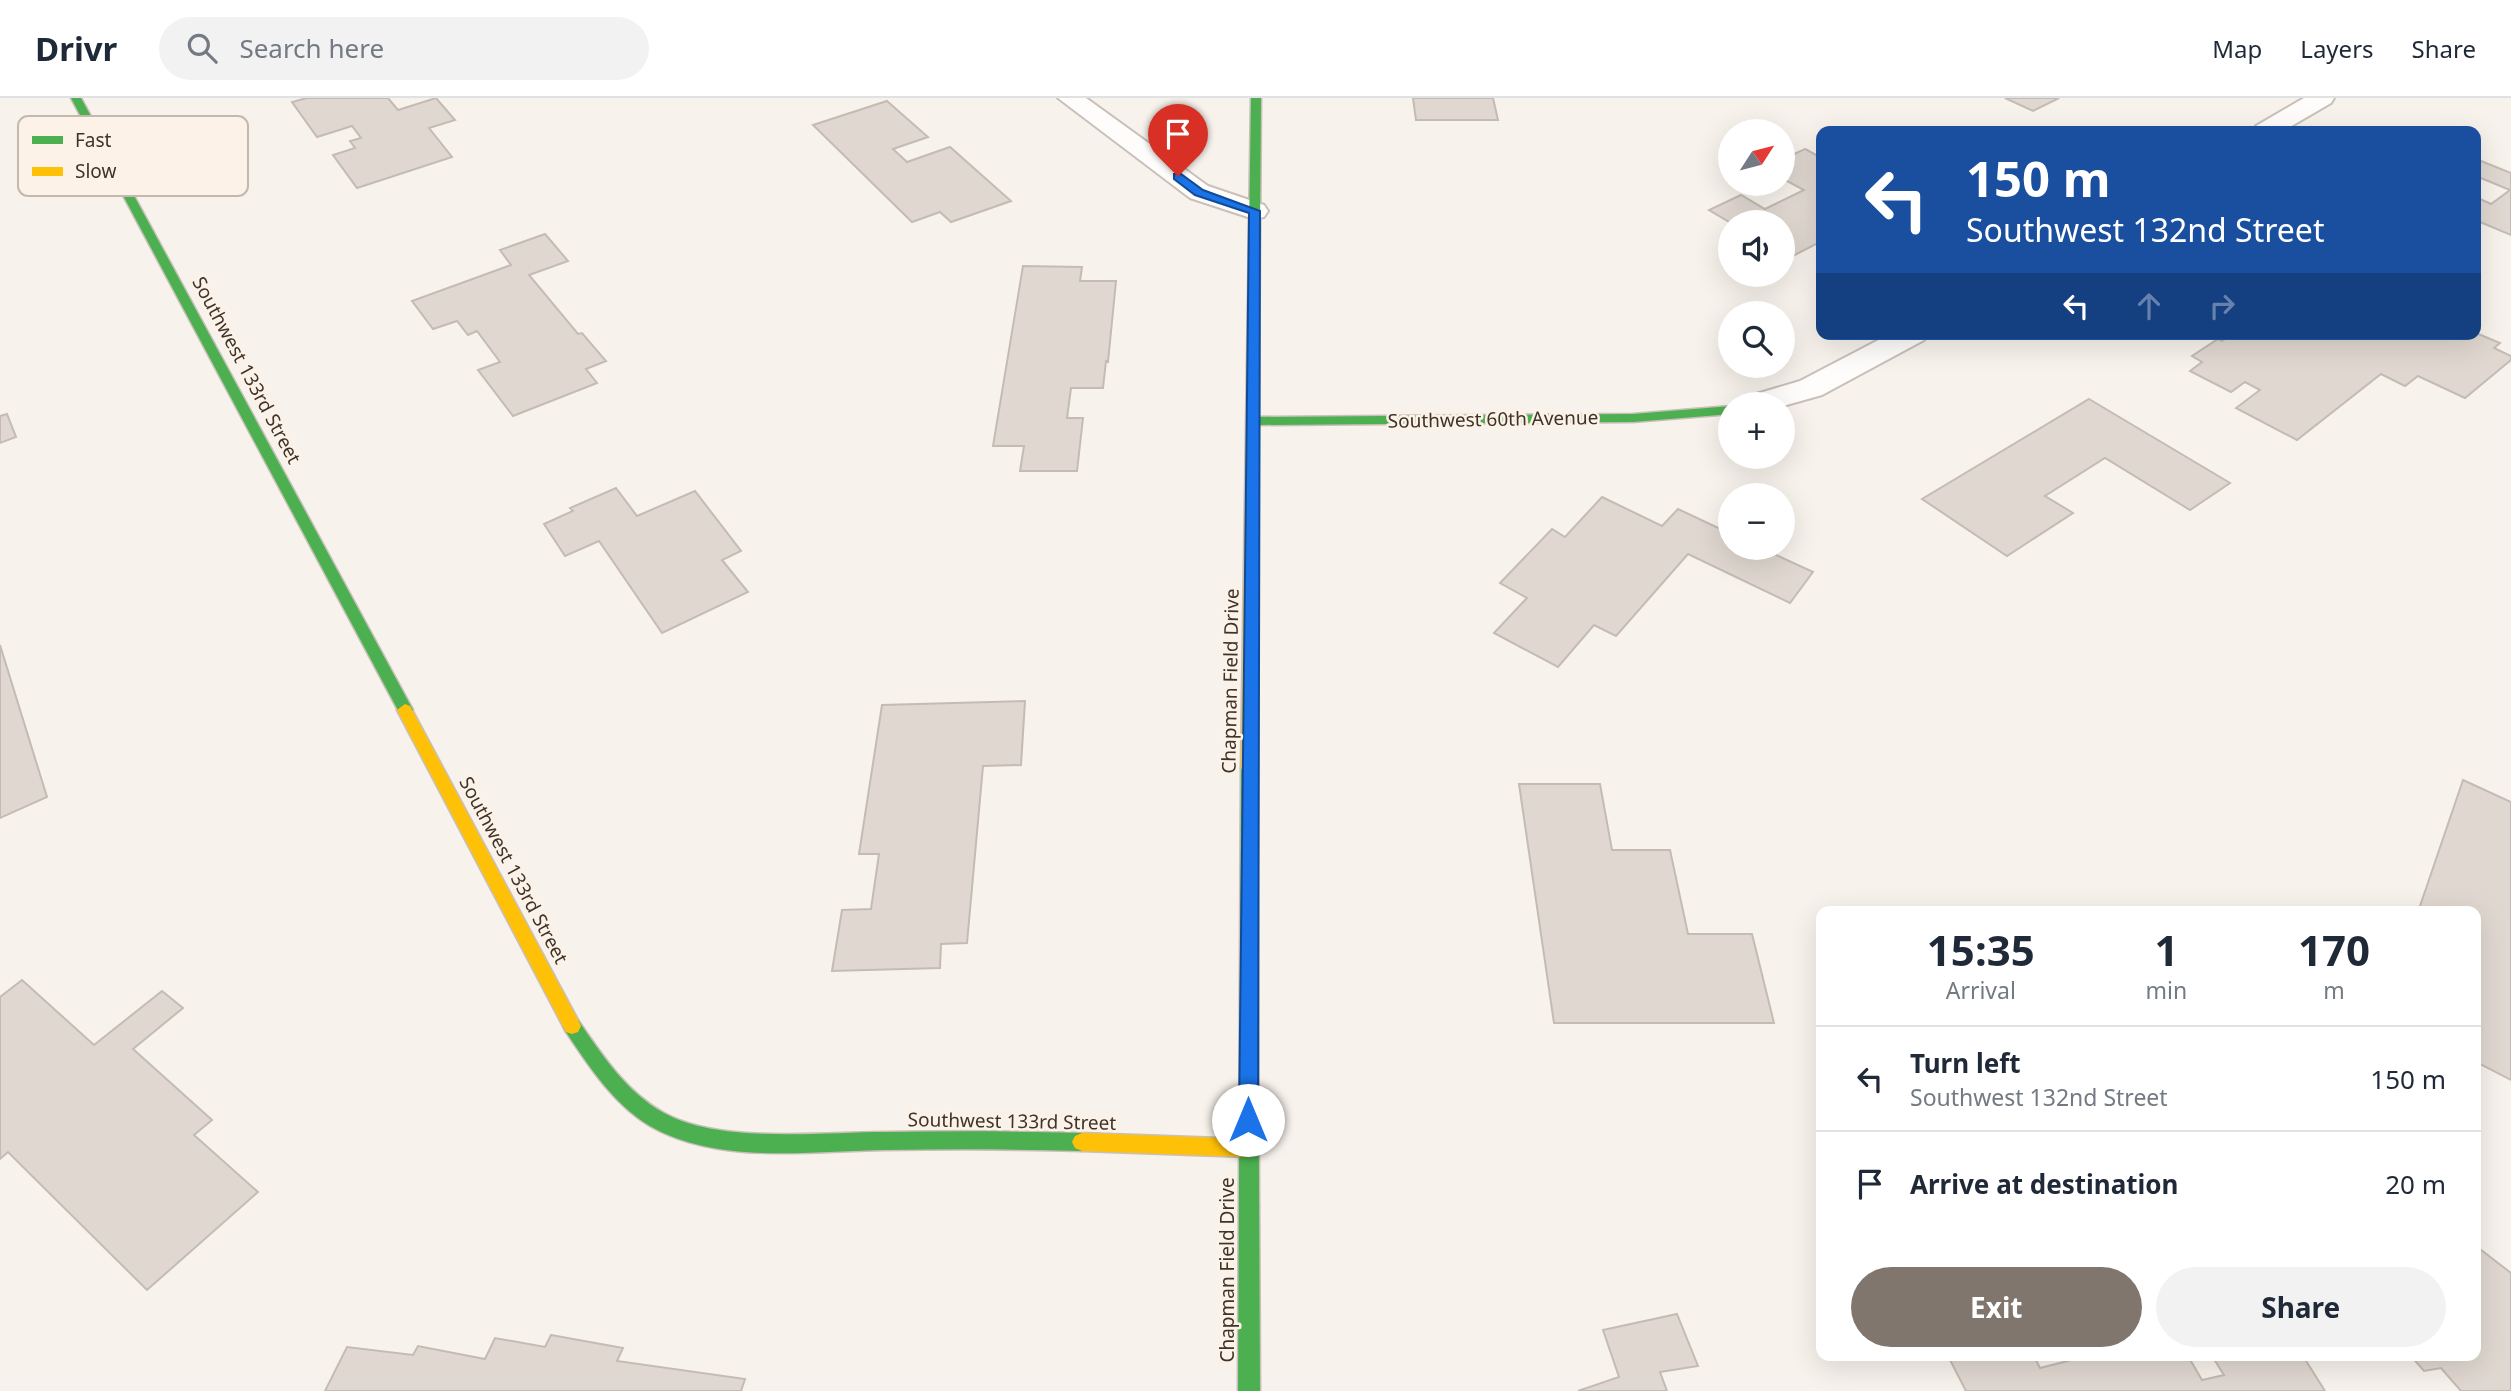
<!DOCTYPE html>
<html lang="en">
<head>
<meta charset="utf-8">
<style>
	body { margin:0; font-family:"Noto Sans",sans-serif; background:#f2f2f3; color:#1f2937; height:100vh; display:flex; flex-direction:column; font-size:26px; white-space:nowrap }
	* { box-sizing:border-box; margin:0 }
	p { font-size:23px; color:#747a83 }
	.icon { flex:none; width:38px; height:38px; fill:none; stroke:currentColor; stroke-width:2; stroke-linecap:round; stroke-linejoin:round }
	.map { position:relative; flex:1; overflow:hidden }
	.sheet { position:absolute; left:1816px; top:808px; width:665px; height:455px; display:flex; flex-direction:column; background:#fff; border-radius:14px; box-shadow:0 7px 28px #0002 }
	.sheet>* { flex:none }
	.guide { position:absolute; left:1816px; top:28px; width:665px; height:214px; border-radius:14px; box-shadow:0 7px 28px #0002; background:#1a4fa0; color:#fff; overflow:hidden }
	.needle { width:46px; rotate:54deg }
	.buttons { position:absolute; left:1718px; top:21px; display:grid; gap:14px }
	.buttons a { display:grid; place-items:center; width:77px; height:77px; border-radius:50%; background:#fff; box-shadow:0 7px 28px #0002; font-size:35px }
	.pin { position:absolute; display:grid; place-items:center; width:60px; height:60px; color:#fff; margin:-72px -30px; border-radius:50% 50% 50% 0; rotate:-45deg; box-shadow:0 0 7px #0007 }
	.pin .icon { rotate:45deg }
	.me { position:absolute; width:77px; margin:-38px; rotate:0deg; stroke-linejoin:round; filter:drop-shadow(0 0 5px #0008) }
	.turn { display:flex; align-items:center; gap:24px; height:147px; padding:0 35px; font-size:32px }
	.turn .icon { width:91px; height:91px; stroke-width:2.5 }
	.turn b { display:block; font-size:49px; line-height:60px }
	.lanes { display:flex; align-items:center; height:66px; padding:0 35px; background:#0003; justify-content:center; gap:35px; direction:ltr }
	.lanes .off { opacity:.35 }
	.eta { display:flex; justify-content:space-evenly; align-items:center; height:119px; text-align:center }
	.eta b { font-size:42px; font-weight:700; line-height:49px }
	.action { display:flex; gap:14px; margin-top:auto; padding:14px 35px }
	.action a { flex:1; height:80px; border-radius:42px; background:#80766e; color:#fff; font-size:28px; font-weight:700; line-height:80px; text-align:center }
	.action a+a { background:#f2f2f3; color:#1f2937 }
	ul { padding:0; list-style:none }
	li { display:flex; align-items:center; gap:21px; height:105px; padding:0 35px; border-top:2px solid #e0e1e3 }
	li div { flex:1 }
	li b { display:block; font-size:26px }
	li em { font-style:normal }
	header { display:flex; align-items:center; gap:42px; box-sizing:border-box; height:98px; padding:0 35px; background:#fff; border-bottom:2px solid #e0e1e3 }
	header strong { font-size:33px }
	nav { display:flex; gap:38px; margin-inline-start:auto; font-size:24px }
	.search { width:490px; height:63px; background:#f2f2f3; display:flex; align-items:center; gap:18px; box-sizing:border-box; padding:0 24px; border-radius:38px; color:#747a83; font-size:26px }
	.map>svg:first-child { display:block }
</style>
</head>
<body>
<header>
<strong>Drivr</strong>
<div class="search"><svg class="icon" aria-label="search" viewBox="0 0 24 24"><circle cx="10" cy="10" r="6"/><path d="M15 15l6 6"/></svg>Search here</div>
<nav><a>Map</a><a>Layers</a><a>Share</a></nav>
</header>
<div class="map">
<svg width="2511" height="1293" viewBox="0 0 2511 1293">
	<rect width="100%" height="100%" fill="#f8f2ec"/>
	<!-- building -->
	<g fill="#e0d8d0" stroke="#c3bbb4" stroke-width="2">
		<path d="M307 0H388L398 12 436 0 455 22 429 30 452 59 357 90 333 57 355 50 350 43 361 40 352 28 317 39 292 4Z"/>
		<path d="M1413 0H1493L1498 22H1416Z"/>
		<path d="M2005 0H2059L2033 13Z"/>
		<path d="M887 3 928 39 893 51 907 64 950 49 1011 103 951 124 940 114 912 124 813 27Z"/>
		<path d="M1805 51 1822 60V143L1783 163V124L1731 125 1709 112 1741 97 1765 111 1804 92 1783 81V61Z"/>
		<path d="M2476 61 2511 75V137L2480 124 2476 127V99L2491 106 2510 92 2476 78Z"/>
		<path d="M545 136 568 163 529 177 578 236 582 235 606 263 586 271 597 285 513 318 478 272 500 264 477 233 468 237 457 223 433 231 412 203 511 167 500 152Z"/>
		<path d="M1023 168 1082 169 1080 183H1116L1108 264 1106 263 1103 290H1071L1067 320H1083L1077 373H1020L1024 348H993Z"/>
		<path d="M2476 235 2500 245 2494 250 2511 258V262L2465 300 2418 278 2405 288 2381 276 2297 342 2236 310 2260 292 2245 284 2231 294 2190 273 2202 264 2192 258 2218 241 2222 243 2232 236Z"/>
		<path d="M2089 301 2230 385 2190 412 2105 360 2045 398 2073 415 2007 458 1922 401Z"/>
		<path d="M7 316 16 339 0 345V318Z"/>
		<path d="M616 390 637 418 695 393 741 453 722 462 748 494 662 535 599 443 565 458 544 426 573 413 570 410Z"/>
		<path d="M1602 399 1662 428 1678 411 1731 436V450H1761L1813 474 1790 505 1688 456 1616 538 1594 527 1558 569 1494 535 1527 500 1500 485 1552 431 1565 439Z"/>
		<path d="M0 547 47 699 0 720Z"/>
		<path d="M1025 603 1021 667 983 668 967 845 941 846 940 870 832 873 842 812 871 811 879 756H859L882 607Z"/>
		<path d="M2463 682 2511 704V982L2476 964V814H2418Z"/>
		<path d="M1519 686H1600L1612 752H1670L1688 836H1752L1774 925H1554Z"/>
		<path d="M22 882 94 947 162 893 183 910 133 951 212 1022 194 1037 258 1094 147 1192 8 1054 0 1061V899Z"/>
		<path d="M2476 1148 2511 1175V1293H2461L2441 1270 2424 1273 2411 1258H2476Z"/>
		<path d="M1677 1216 1698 1268 1660 1274 1667 1293H1578L1619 1279 1603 1232Z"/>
		<path d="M551 1237 623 1250 617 1263 745 1281 741 1293H325L347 1249 413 1257 418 1248 485 1261 495 1240 545 1249Z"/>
		<path d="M1948 1258H2034L2040 1270 2087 1258H2188L2202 1282 2224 1277 2212 1258H2303L2325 1293H1966Z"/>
	</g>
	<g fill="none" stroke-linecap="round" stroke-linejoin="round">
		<defs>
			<g id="street">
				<path d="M1058 0H1086L1208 88 1264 107 1268 113 1264 119 1254 121 1190 100Z"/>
				<path d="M2304 0H2334L2331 5 2283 33H2252L2256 28Z"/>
				<path d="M1890 236H1928L1924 242 1822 297 1783 308V306H1741L1746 299 1800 283Z"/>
			</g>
			<g id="fast">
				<path d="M71 0H81L413 612 410 616H400Z"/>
				<path d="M1251 0H1261L1259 267 1253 271 1247 267Z"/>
				<path d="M1731 308V316L1633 324 1255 327 1249 323 1255 319 1633 316Z"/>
				<path d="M1249 664 1255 666 1257 670 1260 1293H1238L1241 670 1243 666Z"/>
				<path d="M572 920 578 922C602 957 626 994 664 1015 720 1046 822 1034 885 1034 951 1033 1016 1033 1082 1035L1089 1038 1092 1044 1089 1050 1082 1053C1016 1051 951 1051 885 1052 810 1053 718 1067 650 1028 613 1006 589 968 566 934L563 928 566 922Z"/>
			</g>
			<g id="slow">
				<path d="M1253 263 1259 267 1257 670 1255 674H1243L1241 670 1247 267Z"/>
				<path d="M405 606 410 608 578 922 581 928 578 934 572 936 566 934 397 612Z"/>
				<path d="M1082 1035 1248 1041 1255 1044 1258 1050 1255 1056 1248 1059 1082 1053 1075 1050 1072 1044 1075 1038Z"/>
			</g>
		</defs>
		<!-- street casing -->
		<use href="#street" stroke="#c8c0b9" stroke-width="4"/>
		<!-- fast casing -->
		<use href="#fast" stroke="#c8c0b9" stroke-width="3"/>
		<!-- slow casing -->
		<use href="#slow" stroke="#c8c0b9" stroke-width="3"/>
		<!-- street -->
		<use href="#street" fill="#fefdfc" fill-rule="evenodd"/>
		<!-- fast -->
		<use href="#fast" fill="#4caf50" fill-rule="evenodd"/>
		<!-- slow -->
		<use href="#slow" fill="#ffc107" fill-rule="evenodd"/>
	</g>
	<!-- route -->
	<path fill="#1a73e8" stroke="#114b97" stroke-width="2" d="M1174 76H1181L1203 92 1260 113 1258 1022 1255 1029 1248 1031 1241 1029 1239 1022 1249 115 1195 97 1174 81Z"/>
	<g text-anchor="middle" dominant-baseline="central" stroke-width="5" stroke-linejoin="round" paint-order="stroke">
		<!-- street labels -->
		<g font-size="19" fill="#3f342a" stroke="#fdf2e7">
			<text transform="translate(247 272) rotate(62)">Southwest 133rd Street</text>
			<text transform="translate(1493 321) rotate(-1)">Southwest 60th Avenue</text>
			<text transform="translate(1230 583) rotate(-89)">Chapman Field Drive</text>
			<text transform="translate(514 772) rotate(62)">Southwest 133rd Street</text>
			<text transform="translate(1012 1023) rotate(1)">Southwest 133rd Street</text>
			<text transform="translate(1227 1172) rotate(-90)">Chapman Field Drive</text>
		</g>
	</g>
	<!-- legend -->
	<rect x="18" y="18" width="230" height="80" rx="10" fill="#fdf2e7" stroke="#c4b9ae" stroke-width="2"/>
	<rect x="32" y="38" width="31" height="8" fill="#4caf50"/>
	<rect x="32" y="69" width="31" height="9" fill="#ffc107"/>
	<g font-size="19" fill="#3f342a">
		<text x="75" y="49">Fast</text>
		<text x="75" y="80">Slow</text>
	</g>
</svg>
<div class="buttons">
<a><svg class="needle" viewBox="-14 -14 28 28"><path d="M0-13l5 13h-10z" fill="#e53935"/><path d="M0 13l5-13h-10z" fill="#747a83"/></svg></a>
<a><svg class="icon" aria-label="sound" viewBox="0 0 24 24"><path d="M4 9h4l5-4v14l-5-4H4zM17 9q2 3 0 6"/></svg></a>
<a><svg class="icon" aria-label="search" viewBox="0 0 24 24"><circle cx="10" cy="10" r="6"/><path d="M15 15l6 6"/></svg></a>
<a>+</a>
<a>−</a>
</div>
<div class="pin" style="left:1178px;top:78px;background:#d93025"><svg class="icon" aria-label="arrive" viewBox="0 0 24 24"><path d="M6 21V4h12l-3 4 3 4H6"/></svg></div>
<svg class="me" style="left:1248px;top:1022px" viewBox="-20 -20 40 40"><circle r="19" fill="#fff"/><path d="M0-13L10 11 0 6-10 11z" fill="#1a73e8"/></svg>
<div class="guide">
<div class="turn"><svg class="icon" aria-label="left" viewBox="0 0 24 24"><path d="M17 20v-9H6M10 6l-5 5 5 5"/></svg><div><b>150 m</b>Southwest 132nd Street</div></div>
<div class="lanes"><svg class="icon" aria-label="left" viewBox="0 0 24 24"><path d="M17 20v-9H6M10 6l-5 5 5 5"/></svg><svg class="icon off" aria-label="ahead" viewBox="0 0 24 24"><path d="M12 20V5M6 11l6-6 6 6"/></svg><svg class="icon off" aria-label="right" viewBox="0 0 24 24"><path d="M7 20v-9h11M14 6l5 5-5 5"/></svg></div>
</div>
<section class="sheet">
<div class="eta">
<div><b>15:35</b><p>Arrival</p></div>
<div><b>1</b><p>min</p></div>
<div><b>170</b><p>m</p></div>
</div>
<ul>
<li><svg class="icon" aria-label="left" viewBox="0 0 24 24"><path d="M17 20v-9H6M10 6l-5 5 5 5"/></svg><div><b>Turn left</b><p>Southwest 132nd Street</p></div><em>150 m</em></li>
<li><svg class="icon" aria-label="arrive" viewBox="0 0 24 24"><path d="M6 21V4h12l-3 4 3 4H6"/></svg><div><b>Arrive at destination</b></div><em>20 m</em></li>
</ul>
<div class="action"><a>Exit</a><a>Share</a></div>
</section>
</div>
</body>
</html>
